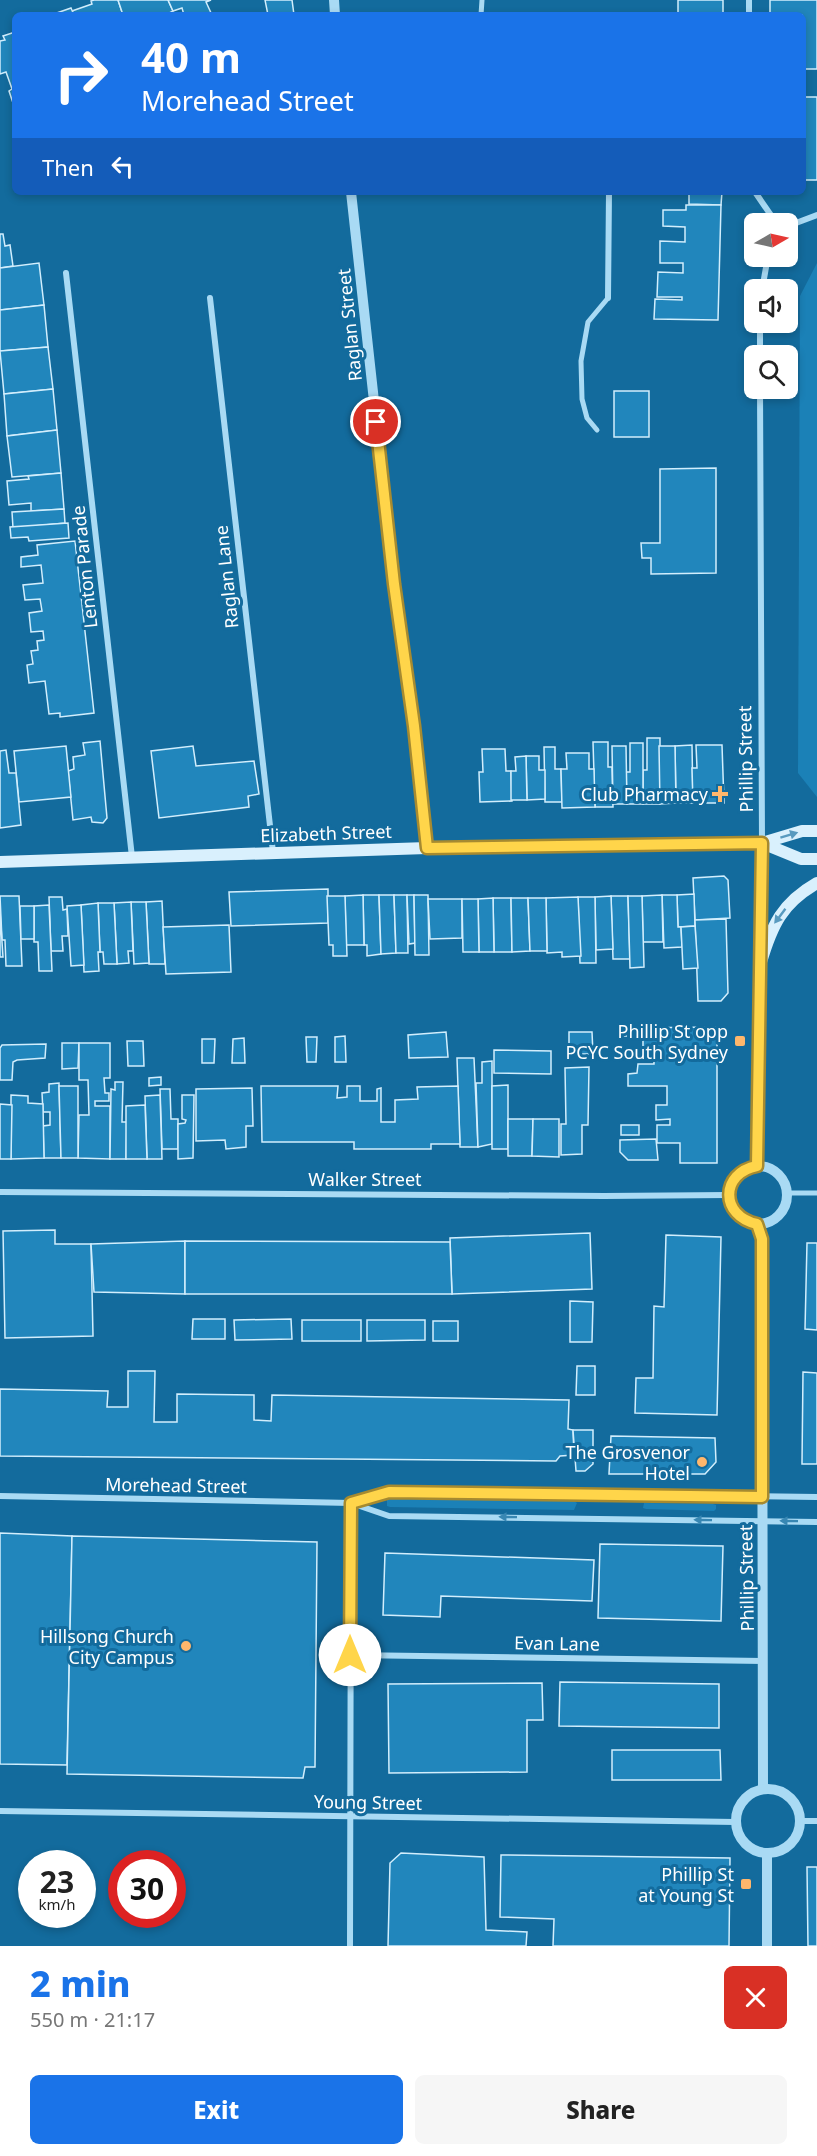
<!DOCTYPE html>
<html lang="en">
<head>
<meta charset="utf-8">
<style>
	body { margin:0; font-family:"Noto Sans",sans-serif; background:#f6f6f6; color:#222; height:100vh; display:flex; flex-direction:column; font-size:22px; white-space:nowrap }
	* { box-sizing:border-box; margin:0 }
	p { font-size:20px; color:#767676 }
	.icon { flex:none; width:33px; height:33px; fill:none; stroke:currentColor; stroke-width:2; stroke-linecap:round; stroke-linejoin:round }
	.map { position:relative; height:1946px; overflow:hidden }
	.side { display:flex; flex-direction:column; background:#fff; flex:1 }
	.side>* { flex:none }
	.guide { position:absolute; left:12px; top:12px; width:794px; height:183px; border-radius:9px; box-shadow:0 3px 9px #0003; background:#1a73e8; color:#fff; overflow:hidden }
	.needle { width:39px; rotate:81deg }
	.buttons { position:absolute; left:744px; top:213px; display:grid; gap:12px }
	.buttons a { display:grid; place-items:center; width:54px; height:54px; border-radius:9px; background:#fff; box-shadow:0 3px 9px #0003; font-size:30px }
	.speed { position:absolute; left:18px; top:1850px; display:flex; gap:12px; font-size:30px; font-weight:700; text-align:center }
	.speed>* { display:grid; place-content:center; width:78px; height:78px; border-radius:50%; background:#fff; box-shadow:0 3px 9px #0003; line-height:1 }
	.speed small { font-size:15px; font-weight:400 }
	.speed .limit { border:9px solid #d22; background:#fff; color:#111 }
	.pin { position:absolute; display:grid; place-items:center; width:51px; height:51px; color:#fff; margin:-26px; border:3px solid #fff; border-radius:50%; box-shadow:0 2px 6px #0007 }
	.me { position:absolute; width:66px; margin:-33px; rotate:0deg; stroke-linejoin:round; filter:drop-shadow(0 0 4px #0008) }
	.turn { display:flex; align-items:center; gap:21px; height:126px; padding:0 30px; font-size:27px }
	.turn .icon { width:78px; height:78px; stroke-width:2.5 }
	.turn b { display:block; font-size:42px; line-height:51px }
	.then { display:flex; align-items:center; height:57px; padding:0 30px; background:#0003; gap:12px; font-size:22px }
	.round { display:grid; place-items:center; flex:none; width:63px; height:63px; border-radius:9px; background:#f6f6f6 }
	.headline { display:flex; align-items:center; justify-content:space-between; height:102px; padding:0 30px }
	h1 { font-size:36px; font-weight:800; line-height:45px; color:#1a73e8 }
	.cta { display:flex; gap:12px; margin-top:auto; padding:12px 30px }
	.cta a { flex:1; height:69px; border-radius:9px; background:#1a73e8; color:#fff; font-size:24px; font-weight:800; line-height:69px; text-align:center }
	.cta a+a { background:#f6f6f6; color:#222 }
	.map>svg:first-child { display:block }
</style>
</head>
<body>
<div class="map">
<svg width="817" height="1946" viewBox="0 0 817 1946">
	<rect width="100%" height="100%" fill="#136b9d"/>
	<!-- green -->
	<g fill="#1b81b7">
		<path d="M817 263V797L798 773 800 296Z"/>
		<path d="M390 1498 574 1501 577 1503 574 1510 390 1507 387 1506V1499Z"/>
		<path d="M644 1503 713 1504 716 1505V1509L714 1511 646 1509 643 1508Z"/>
	</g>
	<!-- building -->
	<g fill="#2186bc" stroke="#d2eefd" stroke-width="1.5">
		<path d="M94 0H118L123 15H74L72 11 92 4 91 1Z"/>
		<path d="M118 0H168L173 11 166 15H123Z"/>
		<path d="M168 0H211L206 2 212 15H184L182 8 173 11Z"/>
		<path d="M265 0H292L294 15H268Z"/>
		<rect x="678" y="0" width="45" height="15"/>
		<path d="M770 0H817V69H802V15H770Z"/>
		<path d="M71 8 74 15H51Z"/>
		<path d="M15 32V109L9 91 12 89 6 72 0 74V41L5 40 3 36Z"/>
		<rect x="802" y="97" width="15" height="83"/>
		<path d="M689 192H722L721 205 689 204Z"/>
		<path d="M686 205H721L718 320 654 319 655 299 682 300V297H657L658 272 683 273V263H660V241L685 242V227L663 226V210H686Z"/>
		<path d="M0 234H3L5 246 10 245 13 266 0 268Z"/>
		<path d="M39 263 44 305 0 310V268Z"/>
		<path d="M44 305 48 347 0 351V310Z"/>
		<path d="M48 347 53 389 4 394 0 351Z"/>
		<path d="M53 389 57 430 7 436 4 394Z"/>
		<rect x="614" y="391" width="35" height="46"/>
		<path d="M57 430 61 473 12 477 7 436Z"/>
		<path d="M716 468V573L651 574V558H642L641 543H660V469Z"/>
		<path d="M61 473 64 509 31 511V503L9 505 7 481 29 479 28 476Z"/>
		<path d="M64 509 65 523 13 528 12 512Z"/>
		<path d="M68 523 69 538 29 541 28 537 11 538 10 527Z"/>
		<path d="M75 541 94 713 60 717V713L49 714 45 681 29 683 27 665 33 664 31 651 38 650 37 641 44 640 43 631 31 632 29 613 42 611 40 599 25 600 23 585 43 583 41 565 21 567V557L38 555 37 545Z"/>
		<path d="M647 738H660V804H643V770H647Z"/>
		<path d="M100 741 107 818 103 823 92 822 91 817 73 820 68 771 74 769 73 757 85 755 83 743Z"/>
		<path d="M593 742H608V767H612L613 807H595Z"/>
		<path d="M630 743H643V804H627L626 772H630Z"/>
		<path d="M692 745 693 803H676L675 746Z"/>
		<path d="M696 745H722L724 803H693L692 768H697Z"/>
		<path d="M66 746 71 797 19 802 14 751Z"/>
		<path d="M193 746 196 766 254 761 259 794 248 796 249 807 159 818 151 751Z"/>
		<path d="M612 746H626L627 804H613Z"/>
		<path d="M659 746H675L676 803 660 804Z"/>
		<path d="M544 747H555V769H561L562 802H545Z"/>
		<path d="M482 749H505L506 771H511L512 801 480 802 479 772H483Z"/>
		<path d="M6 750 9 773H16L21 825 0 828V751Z"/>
		<path d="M566 753H589V769H594L595 807 562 808 561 769H567Z"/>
		<path d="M526 756H539V770H545V799L527 800Z"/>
		<path d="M526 756 527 800H511V771H516L515 757Z"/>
		<path d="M724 876 728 880 730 918 695 920 693 878Z"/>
		<path d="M328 889V923L231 926 229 892Z"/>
		<path d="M694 894 695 926 678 927 677 895Z"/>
		<path d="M363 895H379L381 954 367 956V945H364Z"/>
		<path d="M363 895 364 945H346L345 896Z"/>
		<path d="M379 895H394L396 953 381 954Z"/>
		<path d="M394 895H407L408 953H396Z"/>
		<path d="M407 895H414L415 943 409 944Z"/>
		<path d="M414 895H428L429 955H415Z"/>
		<path d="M662 895H677L678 927H681L682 947 664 948Z"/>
		<path d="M662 895 663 942H643L642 896Z"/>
		<path d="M0 896H19L22 966H6L5 940H2Z"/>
		<path d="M327 896H345L347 956H333V945H329Z"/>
		<path d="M611 896H628L630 959H613Z"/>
		<path d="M611 896 613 949 596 950 595 897Z"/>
		<path d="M628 896H642L644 967 630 968Z"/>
		<path d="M49 897H62L63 910 67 909 68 936H62L63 951H51Z"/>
		<path d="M578 897H595L596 963H580Z"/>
		<path d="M578 897 581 956 562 957V952L547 953 546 898Z"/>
		<path d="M493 898H511L512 952H494Z"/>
		<path d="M493 898 494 952H479L478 899Z"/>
		<path d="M511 898H528L530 951 512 952Z"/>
		<path d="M528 898H546L547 951H530Z"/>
		<path d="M428 899H462V938L430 939Z"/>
		<path d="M462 899H478L479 952H463Z"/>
		<path d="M162 901 165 964H149L146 902Z"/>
		<path d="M131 902H146L149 963 134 964Z"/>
		<path d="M131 902 133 951H128L129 963 117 964 114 903Z"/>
		<path d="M98 903H114L117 964H104L103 952H100Z"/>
		<path d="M98 903 100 952H98L99 971 84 972 81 905Z"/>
		<path d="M49 905 52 971H39L38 942H34V906Z"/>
		<path d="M81 905 84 965 71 966 67 906Z"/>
		<path d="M20 906H34V939H21Z"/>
		<path d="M0 911 3 957H0Z"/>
		<path d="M726 919 728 993 721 1001H698L695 920Z"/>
		<path d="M229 925 231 972 166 974 163 927Z"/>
		<path d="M695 926 698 968 683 969 681 927Z"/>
		<path d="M717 1027V1163H680V1143H657V1125H670V1119L656 1120V1105H667V1086H628V1074L637 1073 638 1064H654V1054H643V1036H622L621 1028Z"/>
		<path d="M446 1032 448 1057 409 1058 408 1035Z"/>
		<path d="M569 1032H592L593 1054H569Z"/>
		<path d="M345 1036 346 1062H335V1037Z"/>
		<path d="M306 1037H317L316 1062H307Z"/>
		<path d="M244 1038 245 1063H232L233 1039Z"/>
		<path d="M202 1039H215L214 1063H202Z"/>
		<path d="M127 1041H143L144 1066H128Z"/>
		<path d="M62 1043H79L78 1068 62 1069Z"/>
		<path d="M79 1043H110V1078H104L105 1093H109V1101H95V1106H110V1159L78 1158 79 1115H89L88 1080H79Z"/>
		<path d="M46 1044 45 1058 17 1060 13 1062 12 1080H0V1048L2 1045Z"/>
		<path d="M494 1050 551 1051V1074L494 1073Z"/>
		<path d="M457 1058H474L478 1147H460Z"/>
		<path d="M492 1061V1144L478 1147 476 1083H482V1062Z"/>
		<path d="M589 1067 588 1125H582V1154L561 1155V1124H566L565 1068Z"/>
		<path d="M161 1077V1085L149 1086V1078Z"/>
		<path d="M115 1082H123L122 1122H127L126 1159H110L111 1089 115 1090Z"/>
		<path d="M59 1083 61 1158H44L43 1126 50 1125V1112H43L42 1093 49 1092V1084Z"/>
		<path d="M508 1085V1149H492V1086Z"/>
		<path d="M59 1086H78V1158H61Z"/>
		<path d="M261 1086H338L337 1098 347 1097V1086H360V1101H377V1089L381 1088V1122H395V1100L418 1099 417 1087 458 1086 460 1144H431V1149H354V1142H262Z"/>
		<path d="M252 1088 253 1126H246V1147L226 1149 225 1140 196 1141V1089Z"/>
		<path d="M160 1089H170L171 1119H178V1149H162Z"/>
		<path d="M11 1095 28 1096V1103L43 1104 44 1158 11 1159Z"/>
		<path d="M160 1095 162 1159H147L145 1096Z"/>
		<path d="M182 1095H194L193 1158 178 1159V1124L185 1123 186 1120 182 1119Z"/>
		<path d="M0 1104 12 1105 11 1159H0Z"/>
		<path d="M145 1105 147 1159H126V1106Z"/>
		<path d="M508 1119H533L532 1156H508Z"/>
		<path d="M533 1119H559V1157L532 1156Z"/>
		<rect x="621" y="1125" width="18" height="10"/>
		<path d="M656 1139 658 1160H628L620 1152V1140Z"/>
		<path d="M55 1230V1244H91L93 1336 5 1338 3 1231Z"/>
		<path d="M590 1233 592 1289 452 1294 450 1238Z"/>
		<path d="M666 1235 721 1237 717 1415 635 1413 636 1378H653L654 1306 664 1307Z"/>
		<path d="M185 1241V1294L94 1292 91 1244Z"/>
		<path d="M185 1241 450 1242 452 1294H185Z"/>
		<path d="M807 1243H817V1330L805 1329Z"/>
		<path d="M570 1301 593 1302 592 1342H570Z"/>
		<path d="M193 1319H225V1339H192Z"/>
		<path d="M291 1319 292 1339 235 1340 234 1320Z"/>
		<rect x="302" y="1320" width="59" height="21"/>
		<path d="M367 1320H425V1340L367 1341Z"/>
		<rect x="433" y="1321" width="25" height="20"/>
		<path d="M577 1366H595V1395H576Z"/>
		<path d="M128 1371H155L154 1422H177V1394L254 1395V1420L271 1421 272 1395 569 1400 568 1429 573 1430 574 1455 560 1456 556 1461 0 1456V1389L108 1391 107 1407H128Z"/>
		<path d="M803 1372 817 1373V1464H802Z"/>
		<path d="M573 1430H593V1464L585 1471H576Z"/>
		<path d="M611 1436 715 1438 716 1462 705 1474H609Z"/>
		<path d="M0 1533 72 1536 67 1765 0 1764Z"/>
		<path d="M72 1536 317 1542 315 1767H305L303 1778 67 1774Z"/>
		<path d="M600 1544 723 1546 721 1621 598 1618Z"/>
		<path d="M385 1553 594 1560 592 1601 441 1596 440 1617 383 1615Z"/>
		<path d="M560 1682 719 1684V1728L559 1726Z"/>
		<path d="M542 1683 543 1720H527V1772L389 1773 388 1684Z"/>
		<path d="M612 1750H720L721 1780H612Z"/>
		<path d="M401 1853 484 1857 486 1930 527 1932 526 1946H388L390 1863Z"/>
		<path d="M501 1855 730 1858 729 1946H553L554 1919 500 1917Z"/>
		<path d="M807 1867H817V1946H808Z"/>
	</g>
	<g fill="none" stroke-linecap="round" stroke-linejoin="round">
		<!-- pedestrian -->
		<g stroke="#a9daf4" stroke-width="5">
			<path d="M481 15 482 0"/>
			<path d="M597 430 587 418 582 399 581 361 588 322 608 298"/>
			<path d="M787 1193H817"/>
		</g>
		<!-- minor -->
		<g stroke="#a9daf4" stroke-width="6">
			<path d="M749 15V0"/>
			<path d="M755 192 777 224"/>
			<path d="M788 226 817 215"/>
			<path d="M66 273 132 857"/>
			<path d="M762 290 768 256"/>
			<path d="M210 298 273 852"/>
			<path d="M608 298 609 192"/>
			<path d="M760 356V322"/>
			<path d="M760 388 762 843"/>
			<path d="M0 1192 604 1196 729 1195"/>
			<path d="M0 1496 351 1503 389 1492 817 1497"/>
			<path d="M351 1503 389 1516 817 1522"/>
			<path d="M350 1655 763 1661"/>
			<path d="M0 1811 735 1822"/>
			<path d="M800 1821H817"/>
			<path d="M350 1946 351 1503"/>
		</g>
		<!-- tertiary -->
		<g stroke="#a9daf4" stroke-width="10">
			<path d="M334 0 335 15"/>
			<path d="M351 192 394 583 414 726 427 848"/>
			<path d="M757 1166 762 843"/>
			<circle cx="758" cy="1195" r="29"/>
			<path d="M757 1224 762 1239 763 1788"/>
			<circle cx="768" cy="1821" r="32"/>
			<path d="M767 1946V1854"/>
		</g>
		<!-- secondary -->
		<g stroke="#d9f0fd" stroke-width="12">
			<path d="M762 843 801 859H817"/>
			<path d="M0 862 427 848 762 843 802 831H817"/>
			<path d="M761 962C772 925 782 903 817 883"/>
		</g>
	</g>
	<!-- one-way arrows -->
	<defs><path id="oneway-solid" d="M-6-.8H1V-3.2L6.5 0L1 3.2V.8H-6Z" transform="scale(1.5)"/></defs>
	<g fill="#589abf">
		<use href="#oneway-solid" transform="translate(789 835) rotate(-17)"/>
		<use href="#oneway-solid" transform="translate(780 916) rotate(127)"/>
	</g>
	<g fill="#3887b3">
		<use href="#oneway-solid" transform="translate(508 1517) rotate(-179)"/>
		<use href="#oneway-solid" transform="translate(703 1520) rotate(-179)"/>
		<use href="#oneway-solid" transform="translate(789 1521) rotate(-179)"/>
	</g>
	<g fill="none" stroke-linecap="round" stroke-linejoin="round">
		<defs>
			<path id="route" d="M350 1655 351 1503 389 1492 762 1497V1239L757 1224C720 1216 720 1173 757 1166L762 843 427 848 414 726 394 584 376 422"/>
		</defs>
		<!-- route casing -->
		<use href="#route" stroke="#a68a30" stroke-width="15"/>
		<!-- route -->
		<use href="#route" stroke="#ffd54a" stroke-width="10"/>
	</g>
	<!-- markers -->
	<g fill="#ffb76c" stroke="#136b9d" stroke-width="2">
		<path d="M717 785h6v6h6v6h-6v6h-6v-6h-6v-6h6z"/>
		<rect x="734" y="1035" width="12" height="12" rx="3"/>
		<circle cx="702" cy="1462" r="6"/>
		<circle cx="186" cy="1646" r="6"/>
		<rect x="740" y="1878" width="12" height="12" rx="3"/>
	</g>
	<g text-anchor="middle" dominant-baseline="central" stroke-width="6" stroke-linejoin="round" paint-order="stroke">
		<!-- street labels -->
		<g font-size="18" fill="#fff" stroke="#136b9d">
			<text transform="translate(349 325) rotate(-96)">Raglan Street</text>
			<text transform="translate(84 567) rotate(-96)">Lenton Parade</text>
			<text transform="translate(226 577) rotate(-96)">Raglan Lane</text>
			<text transform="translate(745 759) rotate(-91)">Phillip Street</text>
			<text transform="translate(326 833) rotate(-2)">Elizabeth Street</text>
			<text x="365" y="1179">Walker Street</text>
			<text transform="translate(176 1485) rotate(1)">Morehead Street</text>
			<text transform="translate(746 1578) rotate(-91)">Phillip Street</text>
			<text transform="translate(557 1643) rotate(1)">Evan Lane</text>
			<text transform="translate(368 1802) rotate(1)">Young Street</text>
		</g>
		<!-- poi labels -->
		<g font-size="18" fill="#fff" stroke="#136b9d" text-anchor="end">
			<text x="708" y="794">Club Pharmacy</text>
			<text x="728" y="1031">Phillip St opp<tspan x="728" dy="21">PCYC South Sydney</tspan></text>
			<text x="690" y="1452">The Grosvenor<tspan x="690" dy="21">Hotel</tspan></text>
			<text x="174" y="1636">Hillsong Church<tspan x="174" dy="21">City Campus</tspan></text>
			<text x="734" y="1874">Phillip St<tspan x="734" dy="21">at Young St</tspan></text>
		</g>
	</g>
</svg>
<div class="buttons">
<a><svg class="needle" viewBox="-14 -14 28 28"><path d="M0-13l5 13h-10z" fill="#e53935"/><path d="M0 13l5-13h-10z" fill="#767676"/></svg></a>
<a><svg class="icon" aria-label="sound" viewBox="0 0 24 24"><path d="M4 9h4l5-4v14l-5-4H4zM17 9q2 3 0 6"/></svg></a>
<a><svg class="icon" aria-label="search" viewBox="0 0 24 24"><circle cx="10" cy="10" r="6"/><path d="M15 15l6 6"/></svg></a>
</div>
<div class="speed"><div>23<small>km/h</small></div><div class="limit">30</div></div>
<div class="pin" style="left:376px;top:422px;background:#d93025"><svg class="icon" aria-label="arrive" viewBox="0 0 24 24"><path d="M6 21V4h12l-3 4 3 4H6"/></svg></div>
<svg class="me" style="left:350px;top:1655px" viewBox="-20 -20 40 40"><circle r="19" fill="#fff"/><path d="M0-13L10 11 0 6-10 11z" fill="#ffd54a"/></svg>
<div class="guide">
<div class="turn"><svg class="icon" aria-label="right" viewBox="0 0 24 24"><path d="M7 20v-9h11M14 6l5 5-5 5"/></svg><div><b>40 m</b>Morehead Street</div></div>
<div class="then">Then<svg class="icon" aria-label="left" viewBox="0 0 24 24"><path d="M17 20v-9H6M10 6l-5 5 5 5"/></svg></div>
</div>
</div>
<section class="side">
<div class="headline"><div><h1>2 min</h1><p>550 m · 21:17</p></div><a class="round" style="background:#d93025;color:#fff"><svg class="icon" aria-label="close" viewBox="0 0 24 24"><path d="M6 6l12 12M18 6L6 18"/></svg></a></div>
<div class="cta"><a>Exit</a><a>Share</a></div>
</section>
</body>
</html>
